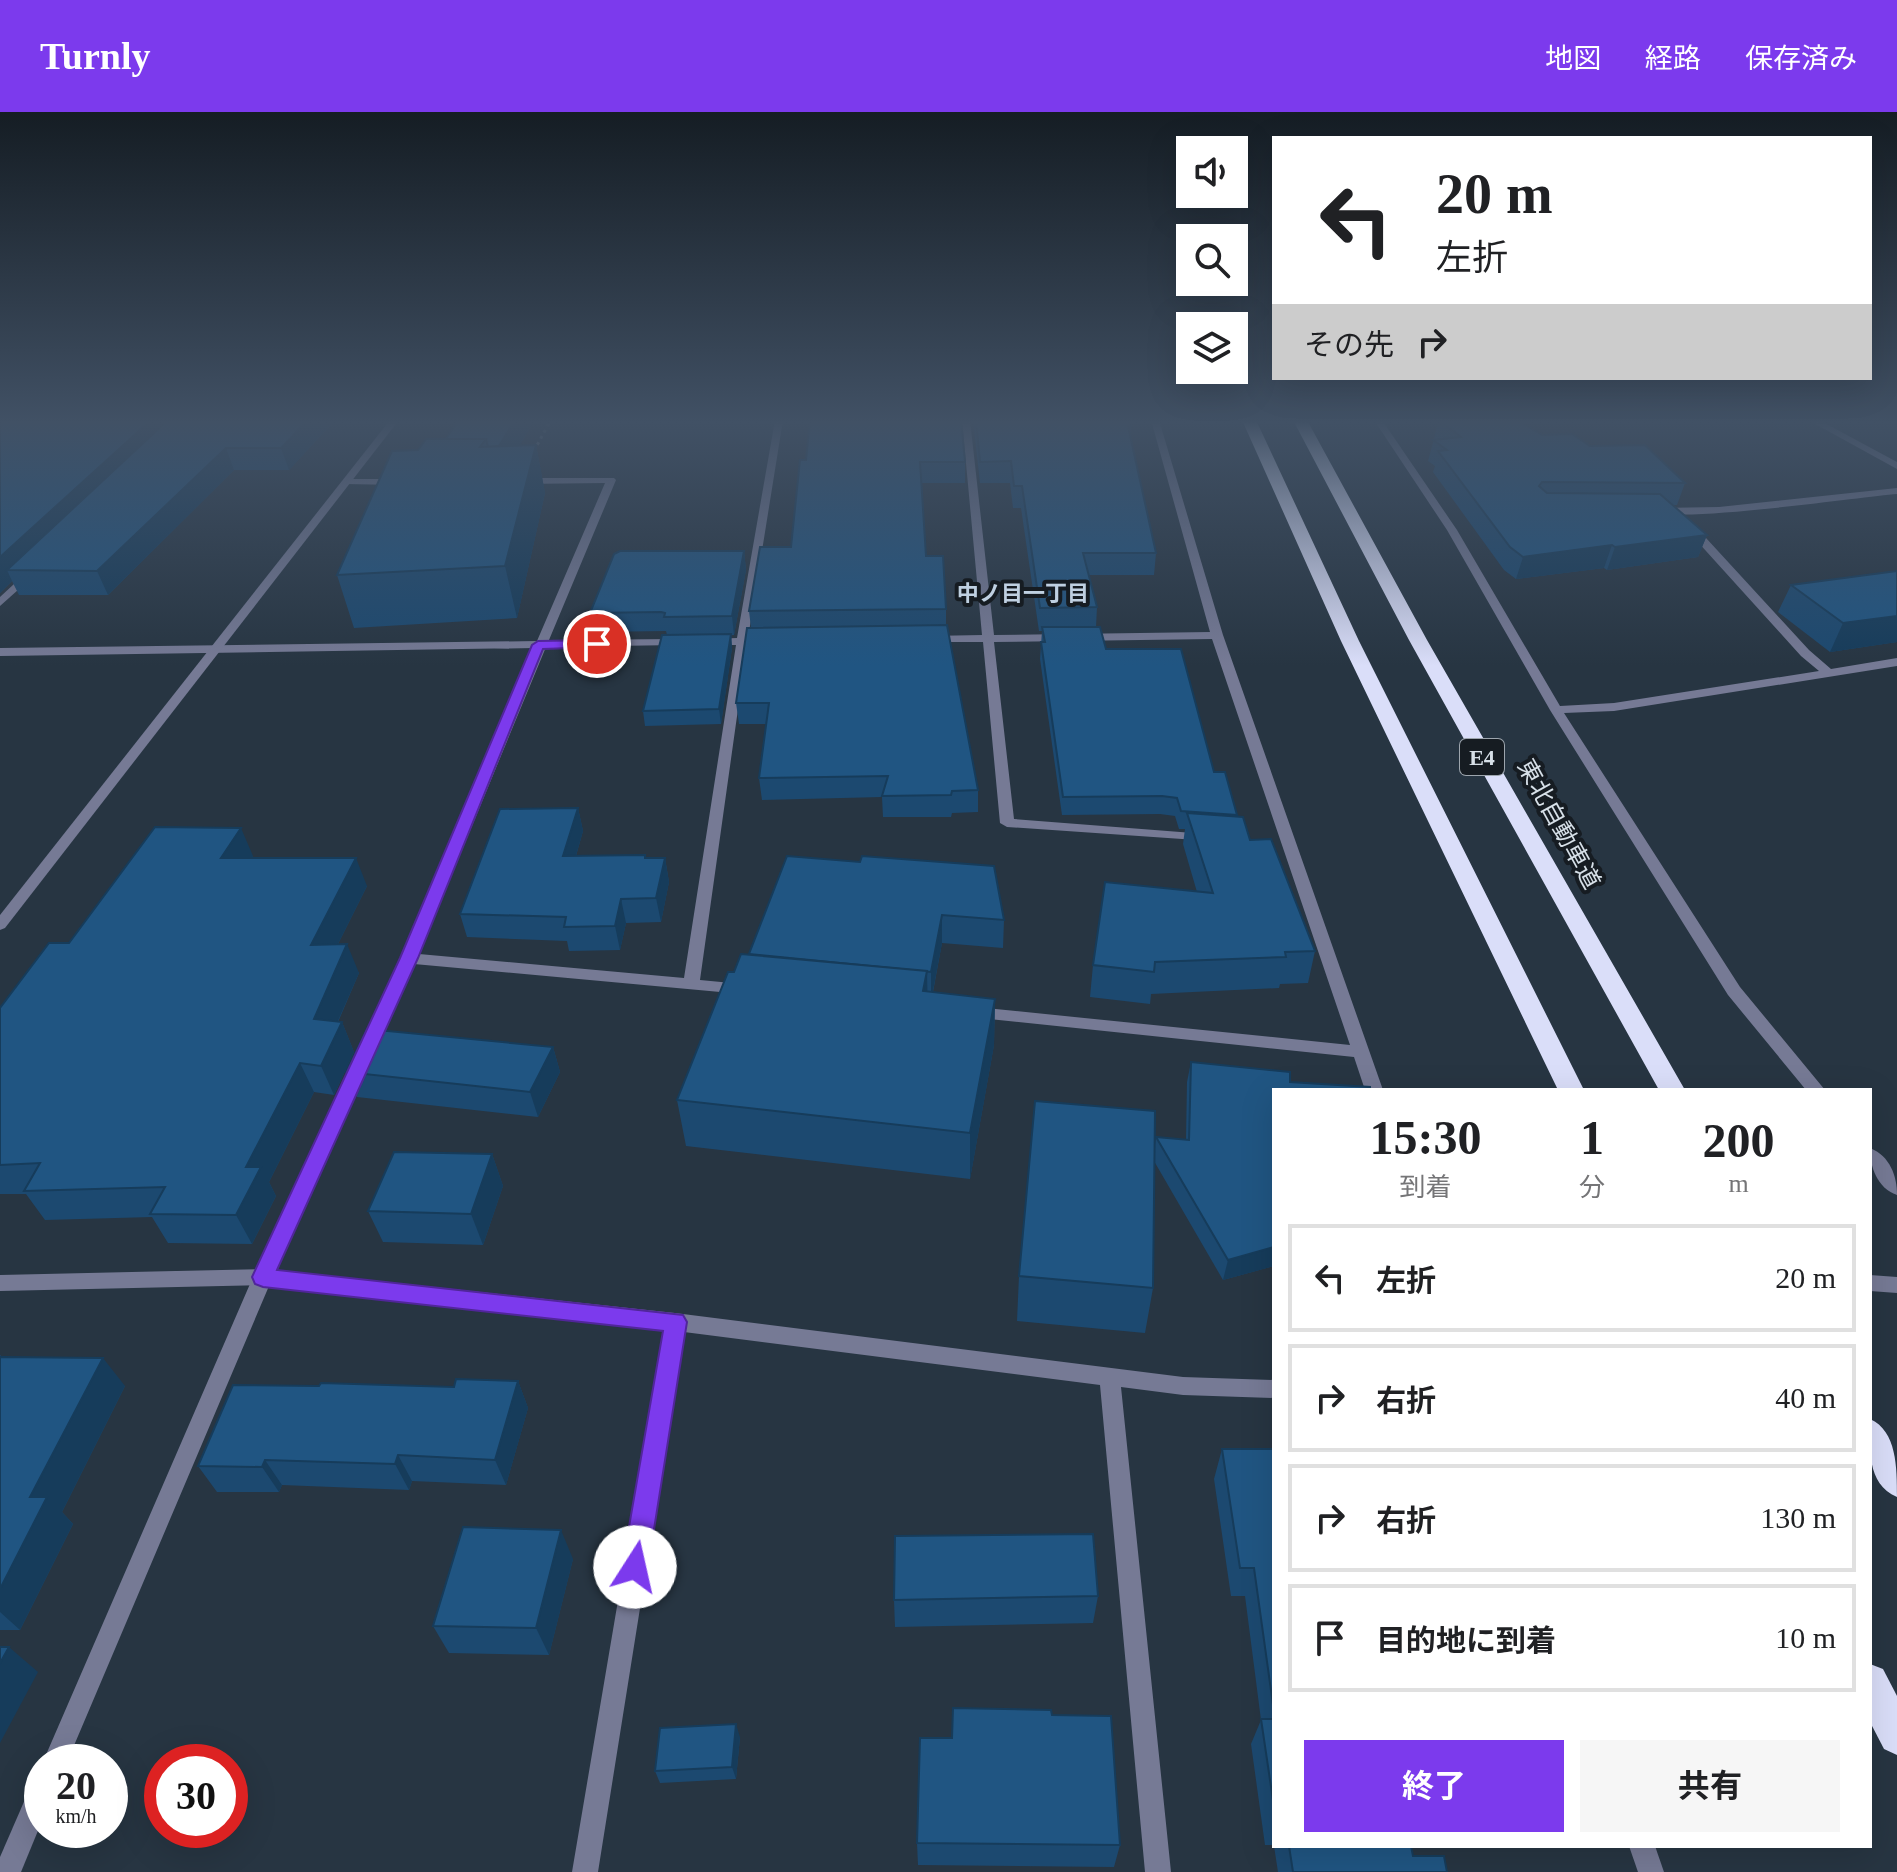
<!DOCTYPE html>
<html lang="ja">
<head>
<meta charset="utf-8">
<style>
	body { margin:0; font-family:"Times New Roman","Noto Sans JP",serif; background:#f6f6f6; color:#202124; height:100vh; display:flex; flex-direction:column; font-size:30px; white-space:nowrap }
	* { box-sizing:border-box; margin:0 }
	p { font-size:26px; color:#757577 }
	.icon { flex:none; width:44px; height:44px; fill:none; stroke:currentColor; stroke-width:2; stroke-linecap:round; stroke-linejoin:round }
	.map { position:relative; flex:1; overflow:hidden }
	.sheet { position:absolute; left:1272px; top:976px; width:600px; height:760px; display:flex; flex-direction:column; background:#fff; border-radius:0px; box-shadow:0 8px 32px #0002 }
	.sheet>* { flex:none }
	.banner { position:absolute; left:1272px; top:24px; width:600px; height:244px; border-radius:0px; box-shadow:0 8px 32px #0002; background:#fff; color:#202124; overflow:hidden }
	.buttons { position:absolute; left:1176px; top:24px; display:grid; gap:16px }
	.buttons a { display:grid; place-items:center; width:72px; height:72px; border-radius:0px; background:#fff; box-shadow:0 8px 32px #0002; font-size:40px }
	.speed { position:absolute; left:24px; top:1632px; display:flex; gap:16px; font-size:40px; font-weight:700; text-align:center }
	.speed>* { display:grid; place-content:center; width:104px; height:104px; border-radius:50%; background:#fff; box-shadow:0 8px 32px #0002; line-height:1 }
	.speed small { font-size:20px; font-weight:400 }
	.speed .limit { border:12px solid #d22; background:#fff; color:#111 }
	.pin { position:absolute; display:grid; place-items:center; width:68px; height:68px; color:#fff; margin:-34px; border:4px solid #fff; border-radius:50%; box-shadow:0 2px 8px #0007 }
	.me { position:absolute; width:88px; margin:-44px; rotate:10deg; stroke-linejoin:round; filter:drop-shadow(0 0 6px #0008) }
	.turn { display:flex; align-items:center; gap:28px; height:168px; padding:0 32px; font-size:36px }
	.turn .icon { width:104px; height:104px; stroke-width:2.5 }
	.turn b { display:block; font-size:56px; line-height:68px }
	.then { display:flex; align-items:center; height:76px; padding:0 32px; background:#0003; gap:16px; font-size:30px }
	.eta { display:flex; justify-content:space-evenly; align-items:center; height:136px; text-align:center }
	.eta b { font-size:48px; font-weight:700; line-height:56px }
	.cta { display:flex; gap:16px; margin-top:auto; padding:16px 32px }
	.cta a { flex:1; height:92px; border-radius:0px; background:#7c3aed; color:#fff; font-size:32px; font-weight:700; line-height:92px; text-align:center }
	.cta a+a { background:#f6f6f6; color:#202124 }
	ul { padding:0; list-style:none }
	li { display:flex; align-items:center; gap:24px; height:108px; margin:0 16px 12px; padding:0 16px; border:4px solid #e0e0e0; border-radius:0px }
	li div { flex:1 }
	li b { display:block; font-size:30px }
	li em { font-style:normal }
	header { display:flex; align-items:center; gap:48px; box-sizing:border-box; height:112px; padding:0 40px; background:#7c3aed; color:#fff }
	header strong { font-size:38px }
	nav { display:flex; gap:44px; margin-inline-start:auto; font-size:28px }
	.map>svg:first-child { display:block }
</style>
</head>
<body>
<header>
<strong>Turnly</strong>
<nav><a>地図</a><a>経路</a><a>保存済み</a></nav>
</header>
<div class="map">
<svg width="1897" height="1760" viewBox="0 0 1897 1760">
	<rect width="100%" height="100%" fill="#273542"/>
	<g fill="none" stroke-linecap="round" stroke-linejoin="round">
		<!-- path -->
		<path stroke="#737f8a" stroke-width="3" stroke-dasharray="3 4" stroke-linecap="butt" d="M534 339 549 311"/>
		<!-- minor -->
		<g fill="#767a95" fill-rule="evenodd">
			<path d="M775 308H783L748 526H766L772 529 766 532 747 533 700 868 742 872 750 877 742 882 414 852 276 1158 675 1201 1183 1265 1274 1268V1286L1183 1283 1121 1275 1171 1760H1145L1100 1273 684 1220 598 1760H572L664 1217 269 1174 67 1650 42 1652 253 1165 401 846 534 536 0 544V536L537 529 605 371 522 372 517 369 522 366H614L616 368 549 528 678 527 684 530 678 533 546 535 419 842 684 866 736 533H710L704 530 710 527 737 526Z"/>
			<path d="M962 308H970L994 523 1210 520 1151 308H1159L1223 523 1383 978H1365L1354 945 970 905 968 901 970 897 976 895 1350 933 1212 527 994 530 1014 707 1206 722 1211 723 1213 726 1211 729 1007 715 1000 711 983 530H929L923 527 929 524 982 523Z"/>
			<path d="M1374 308H1382L1457 418 1560 594 1614 591 1819 559 1801 544 1687 418V414H1695L1809 538 1831 557 1897 546V554L1614 599 1564 601 1740 875 1825 978H1806L1728 883 1550 598 1447 418Z"/>
			<path d="M1808 308H1819L1897 350V357Z"/>
			<path d="M348 367H398L403 370 398 373 345 372V368Z"/>
			<path d="M1897 376V382C1858 385 1677 412 1655 399L1660 396 1719 395Z"/>
			<path d="M28 459 37 461 0 494V485Z"/>
			<path d="M1870 1036C1890 1044 1897 1064 1897 1083 1877 1076 1870 1055 1870 1036Z"/>
			<path d="M1870 1163 1897 1165V1181L1870 1179Z"/>
			<path d="M42 1665V1709L21 1760H0V1745L33 1669Z"/>
			<path d="M1629 1734H1655L1664 1760H1638Z"/>
		</g>
		<!-- tertiary -->
		<g fill="#767a95" fill-rule="evenodd">
			<path d="M390 308H399L5 816 0 818V803Z"/>
			<path d="M263 1157 270 1159 273 1165 270 1171 263 1173 0 1179V1163Z"/>
		</g>
		<!-- motorway -->
		<g fill="#dadef9" fill-rule="evenodd">
			<path d="M1242 308H1256L1359 529 1584 978H1558L1341 529Z"/>
			<path d="M1293 308H1307L1427 528 1685 978H1659L1409 528Z"/>
			<path d="M1870 1307C1897 1319 1897 1356 1897 1385 1866 1372 1870 1335 1870 1307Z"/>
			<path d="M1870 1552 1883 1557 1897 1584V1643L1884 1637 1870 1610Z"/>
		</g>
	</g>
	<!-- wall -->
	<g fill="#1c4970">
		<path d="M0 308H335L289 358H234L108 483H19L12 469 0 481Z"/>
		<path d="M458 308H534L520 333H536L545 381 517 506 354 516 337 463 418 338 446 327Z"/>
		<path d="M973 308H1129L1131 314 1130 323 1156 441 1154 463H1089L1097 495 1096 515 1106 537 1214 660 1237 703V705L1315 839 1308 871 1280 872 1279 876 1151 882 1150 892 1090 885 1093 853 1197 780 1183 732 1185 717H1179L1175 704 1160 702 1062 703 1040 547 1042 519H1039L1021 396H1013L1010 371H980Z"/>
		<path d="M1439 308 1542 323 1590 334 1685 371 1677 393H1672L1707 423 1698 445 1607 458 1604 456 1516 467 1504 458 1433 360 1435 354 1428 349Z"/>
		<path d="M800 348 965 350V371H922L926 444 946 497V513L978 678V700L952 701 951 705H883L882 685 762 688 759 666 766 612H739L736 591 751 516 749 499 791 435Z"/>
		<path d="M744 439 746 458 734 523H731L732 536 721 612 645 614 643 599 667 523 666 519 593 520 590 501Z"/>
		<path d="M1897 459V530L1830 540 1778 500 1791 473Z"/>
		<path d="M578 696 583 719 576 744 665 746 669 770 661 810 626 811 620 838 569 839 567 829 467 825 460 802Z"/>
		<path d="M253 744 252 746 367 774 338 832 359 861 338 910H342L354 940 334 983 314 980 269 1070 276 1084 252 1132 168 1131 152 1105 45 1108 26 1082H0V896L69 831Z"/>
		<path d="M787 744 1004 808 1003 836 942 831 933 880 995 887 994 933 970 1067 686 1034 677 988 734 860 749 842Z"/>
		<path d="M553 935 560 960 538 1005 357 985 346 960Z"/>
		<path d="M1191 950 1274 978V1154L1223 1168 1154 1049 1153 1176 1145 1221 1017 1209 1019 1164 1155 1032 1156 1025 1186 1028 1187 970Z"/>
		<path d="M492 1042 503 1074 483 1133 383 1130 368 1099Z"/>
		<path d="M0 1243 2 1245 125 1274 62 1400 73 1412 20 1518H0Z"/>
		<path d="M518 1269 528 1296 506 1373 412 1369 409 1378 282 1373 279 1380H217L198 1354 454 1275Z"/>
		<path d="M1222 1337H1274V1733H1265L1251 1632 1261 1608 1245 1484H1231L1214 1367Z"/>
		<path d="M573 1447 549 1543 449 1541 433 1514Z"/>
		<path d="M1098 1484 1093 1511 895 1515 894 1488Z"/>
		<path d="M1052 1603 1120 1733 1114 1755 918 1753 917 1731 952 1626Z"/>
		<path d="M740 1625 736 1667 660 1671 655 1659Z"/>
		<path d="M1274 1734H1411L1413 1744 1447 1760H1278Z"/>
	</g>
	<!-- shaded-wall -->
	<g fill="#163c5b">
		<path d="M151 308H183L7 458 12 469 0 481V445Z"/>
		<path d="M308 308H335L289 358 281 336Z"/>
		<path d="M515 308H534L503 363 497 338Z"/>
		<path d="M536 333 545 381 517 506 505 454Z"/>
		<path d="M226 336 234 358 108 483 97 459Z"/>
		<path d="M1707 423 1698 445 1607 458 1615 435Z"/>
		<path d="M1612 433 1604 456 1516 467 1523 445Z"/>
		<path d="M744 439 746 458 734 523 732 504Z"/>
		<path d="M1897 504V530L1830 540 1843 511Z"/>
		<path d="M731 522 732 536 721 612 719 597Z"/>
		<path d="M578 696 583 719 569 768 563 744Z"/>
		<path d="M241 716 253 744 234 774 221 746Z"/>
		<path d="M356 746 367 774 323 862 311 833Z"/>
		<path d="M665 746 669 770 661 810 656 786Z"/>
		<path d="M621 787 626 811 620 838 615 814Z"/>
		<path d="M942 803V831L931 889V860Z"/>
		<path d="M347 832 359 861 326 936 314 907Z"/>
		<path d="M927 859 928 906 923 879Z"/>
		<path d="M995 887 994 933 970 1067V1021Z"/>
		<path d="M342 910 354 940 334 983 321 954Z"/>
		<path d="M553 935 560 960 538 1005 530 980Z"/>
		<path d="M300 951 314 980 269 1070 276 1084 252 1132 236 1103 246 1055Z"/>
		<path d="M492 1042 503 1074 483 1133 471 1102Z"/>
		<path d="M1274 1135V1154L1223 1168 1228 1148Z"/>
		<path d="M103 1246 125 1274 62 1400 73 1412 20 1518 0 1500V1477L30 1385Z"/>
		<path d="M518 1269 528 1296 506 1373 495 1348Z"/>
		<path d="M398 1343 412 1369 409 1378 395 1352Z"/>
		<path d="M265 1348 282 1373 279 1380 262 1355Z"/>
		<path d="M561 1418 573 1447 549 1543 536 1516Z"/>
		<path d="M9 1535 38 1560 0 1631V1551Z"/>
		<path d="M736 1612 740 1625 736 1667 732 1655Z"/>
	</g>
	<!-- building -->
	<g fill="#205582" stroke="#163c5b" stroke-width="2">
		<path d="M0 308H151L0 445Z"/>
		<path d="M168 308H308L281 336H226L97 459 7 458Z"/>
		<path d="M458 308H515L499 334 488 335 486 327H446Z"/>
		<path d="M810 308H961L965 350H920L926 444H943L946 497 749 499 760 435H791L800 348H806Z"/>
		<path d="M976 308H1129L1131 314H1128L1156 441H1083L1097 495 1040 496 1022 374H1014L1011 349 980 350Z"/>
		<path d="M1439 308H1518L1542 323 1572 322 1590 334 1645 333 1685 371 1542 370 1539 374 1547 381 1660 382 1707 423 1615 435 1612 433 1523 445 1510 435 1438 339 1447 338 1433 328 1461 325Z"/>
		<path d="M426 327H486L480 335 536 333 505 454 337 463 392 339 418 338Z"/>
		<path d="M620 439H744L732 504 664 505 665 501 661 500 590 501 614 442Z"/>
		<path d="M1897 459V504L1843 511 1791 473Z"/>
		<path d="M947 513 978 678 952 679 951 683 882 684 888 664 759 666 769 591H736L747 516Z"/>
		<path d="M1042 515H1100L1106 537H1181L1214 660H1225L1237 703 1181 699 1177 686 1162 684 1063 685 1041 530H1045Z"/>
		<path d="M731 522 719 597 643 599 662 523Z"/>
		<path d="M578 696 563 744 645 743V746H665L656 786 621 787 615 814 564 815 566 805 460 802 500 697Z"/>
		<path d="M1187 701 1243 705 1250 728 1271 727 1315 839 1285 840 1286 845 1155 850 1154 860 1093 853 1105 770 1213 781Z"/>
		<path d="M155 715 241 716 221 746H356L311 833 347 832 314 907 342 910 321 954 300 951 246 1055H261L236 1103 150 1102 165 1075 24 1079 40 1051 0 1053V896L49 831H69Z"/>
		<path d="M787 744 860 750 862 744 994 754 1004 808 942 803 931 860 749 842Z"/>
		<path d="M741 842 927 859 923 879 995 887 970 1021 677 988 728 860H734Z"/>
		<path d="M367 917 553 935 530 980 346 960Z"/>
		<path d="M1191 950 1290 960V970L1370 975V978H1274V1135L1228 1148 1156 1025 1189 1028Z"/>
		<path d="M1035 989 1155 999 1153 1176 1019 1164Z"/>
		<path d="M394 1040 492 1042 471 1102 368 1099Z"/>
		<path d="M0 1245 103 1246 30 1385H47L0 1477Z"/>
		<path d="M456 1267 518 1269 495 1348 398 1343 395 1352 265 1348 262 1355 198 1354 233 1273 319 1274 321 1271 454 1275Z"/>
		<path d="M1222 1337H1274V1600L1254 1456H1240Z"/>
		<path d="M463 1415 561 1418 536 1516 433 1514Z"/>
		<path d="M1093 1422 1098 1484 894 1488 895 1424Z"/>
		<path d="M0 1535H9L0 1551Z"/>
		<path d="M953 1596 1051 1598 1052 1603 1111 1604 1120 1733 917 1731 920 1626H952Z"/>
		<path d="M1261 1607H1274V1695Z"/>
		<path d="M736 1612 732 1655 655 1659 660 1616Z"/>
		<path d="M1289 1734H1411L1413 1744H1444L1447 1760H1293Z"/>
	</g>
	<!-- sky -->
	<linearGradient id="sky" x2="0" y2="1"><stop stop-color="#151d24"/><stop offset="0.56" stop-color="#415165"/><stop offset="1" stop-color="#415165" stop-opacity="0"/></linearGradient>
	<rect width="1897" height="554" fill="url(#sky)"/>
	<!-- route -->
	<path fill="#7c3aed" stroke="#51269a" stroke-width="2" d="M597 528 603 532 601 535 543 537 418 846 277 1158 683 1203 687 1210 648 1455 644 1464 635 1468 626 1464 622 1455 663 1219 263 1175 255 1172 252 1165 400 846 532 533 538 529Z"/>
	<g text-anchor="middle" dominant-baseline="central" stroke-width="8" stroke-linejoin="round" paint-order="stroke">
		<!-- far-neighbourhood labels -->
		<g font-size="22" font-weight="bold" fill="#bfd0e1" stroke="#161c22">
			<text x="1023" y="481">中ノ目一丁目</text>
		</g>
		<!-- shield labels -->
		<rect fill="#161c22" stroke="#9da5ad" stroke-width="2" x="1460" y="627" width="44" height="36" rx="6"/>
		<g font-size="22" font-weight="bold" fill="#d7e0e8">
			<text x="1482" y="645">E4</text>
		</g>
		<!-- street labels -->
		<g font-size="24" fill="#d7e0e8" stroke="#161c22">
			<text transform="translate(1559 712) rotate(61)">東北自動車道</text>
		</g>
	</g>
</svg>
<div class="buttons">
<a><svg class="icon" aria-label="sound" viewBox="0 0 24 24"><path d="M4 9h4l5-4v14l-5-4H4zM17 9q2 3 0 6"/></svg></a>
<a><svg class="icon" aria-label="search" viewBox="0 0 24 24"><circle cx="10" cy="10" r="6"/><path d="M15 15l6 6"/></svg></a>
<a><svg class="icon" aria-label="layers" viewBox="0 0 24 24"><path d="M12 4l9 5-9 5-9-5zM3 14l9 5 9-5"/></svg></a>
</div>
<div class="speed"><div>20<small>km/h</small></div><div class="limit">30</div></div>
<div class="pin" style="left:597px;top:532px;background:#d93025"><svg class="icon" aria-label="arrive" viewBox="0 0 24 24"><path d="M6 21V4h12l-3 4 3 4H6"/></svg></div>
<svg class="me" style="left:635px;top:1455px" viewBox="-20 -20 40 40"><circle r="19" fill="#fff"/><path d="M0-13L10 11 0 6-10 11z" fill="#7c3aed"/></svg>
<div class="banner">
<div class="turn"><svg class="icon" aria-label="left" viewBox="0 0 24 24"><path d="M17 20v-9H6M10 6l-5 5 5 5"/></svg><div><b>20 m</b>左折</div></div>
<div class="then">その先<svg class="icon" aria-label="right" viewBox="0 0 24 24"><path d="M7 20v-9h11M14 6l5 5-5 5"/></svg></div>
</div>
<section class="sheet">
<div class="eta">
<div><b>15:30</b><p>到着</p></div>
<div><b>1</b><p>分</p></div>
<div><b>200</b><p>m</p></div>
</div>
<ul>
<li><svg class="icon" aria-label="left" viewBox="0 0 24 24"><path d="M17 20v-9H6M10 6l-5 5 5 5"/></svg><div><b>左折</b></div><em>20 m</em></li>
<li><svg class="icon" aria-label="right" viewBox="0 0 24 24"><path d="M7 20v-9h11M14 6l5 5-5 5"/></svg><div><b>右折</b></div><em>40 m</em></li>
<li><svg class="icon" aria-label="right" viewBox="0 0 24 24"><path d="M7 20v-9h11M14 6l5 5-5 5"/></svg><div><b>右折</b></div><em>130 m</em></li>
<li><svg class="icon" aria-label="arrive" viewBox="0 0 24 24"><path d="M6 21V4h12l-3 4 3 4H6"/></svg><div><b>目的地に到着</b></div><em>10 m</em></li>
</ul>
<div class="cta"><a>終了</a><a>共有</a></div>
</section>
</div>
</body>
</html>
